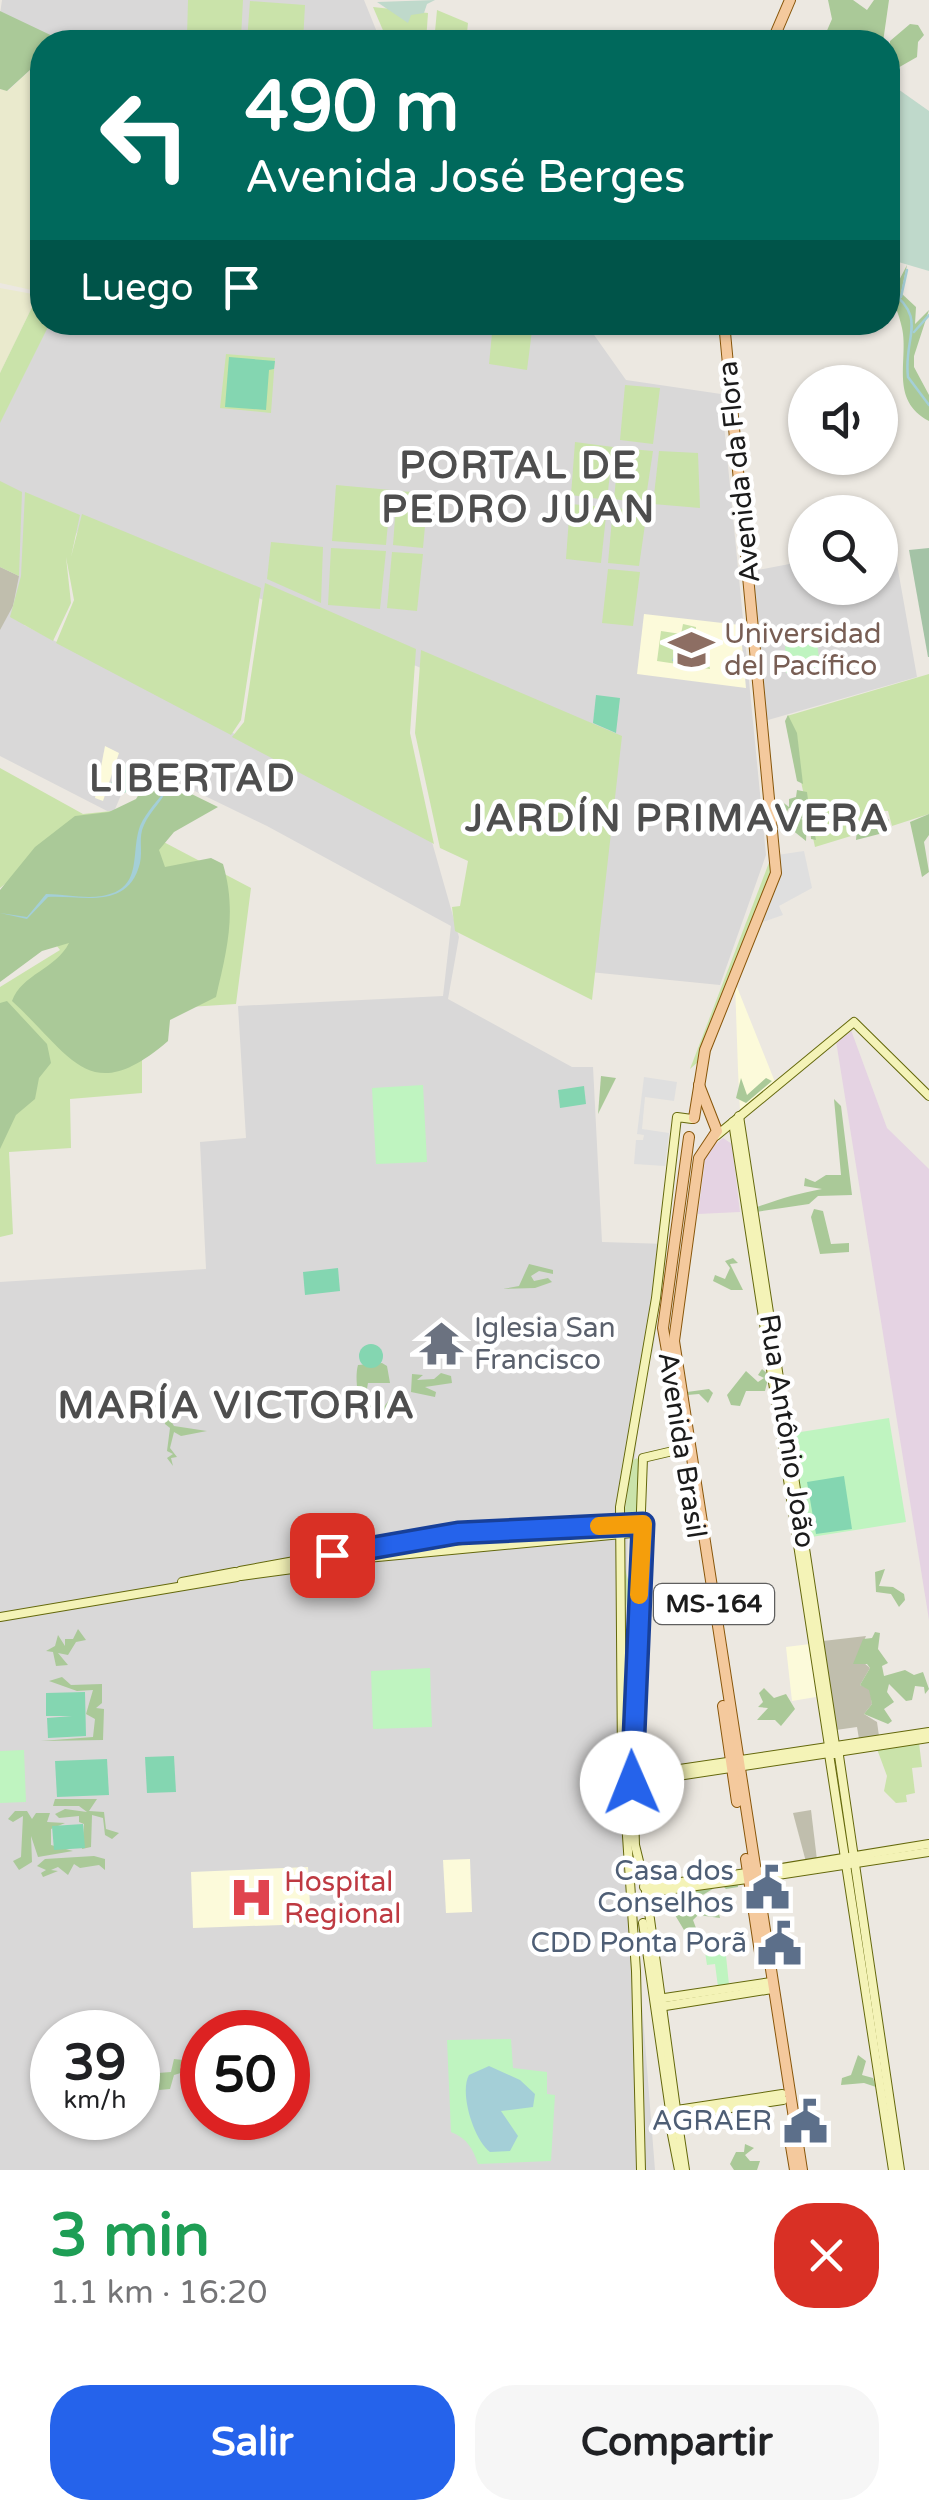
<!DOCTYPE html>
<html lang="es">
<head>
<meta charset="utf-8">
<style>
	body { margin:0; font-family:"Varela Round",sans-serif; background:#f6f6f6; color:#202124; height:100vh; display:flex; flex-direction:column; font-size:38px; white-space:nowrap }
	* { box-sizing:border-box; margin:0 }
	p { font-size:32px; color:#757577 }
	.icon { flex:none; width:55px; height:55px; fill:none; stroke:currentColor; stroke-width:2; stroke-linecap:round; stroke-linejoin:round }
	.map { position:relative; height:2170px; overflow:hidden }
	.details { display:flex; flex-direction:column; background:#fff; flex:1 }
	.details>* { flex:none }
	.guide { position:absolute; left:30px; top:30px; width:870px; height:305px; border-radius:40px; box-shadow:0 2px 8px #0004; background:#00695c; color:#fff; overflow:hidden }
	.controls { position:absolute; left:788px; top:365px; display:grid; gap:20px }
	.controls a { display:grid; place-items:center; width:110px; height:110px; border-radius:50%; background:#fff; box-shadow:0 2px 8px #0004; font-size:50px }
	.speed { position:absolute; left:30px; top:2010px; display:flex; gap:20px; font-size:50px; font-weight:700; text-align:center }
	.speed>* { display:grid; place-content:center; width:130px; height:130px; border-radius:50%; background:#fff; box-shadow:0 2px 8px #0004; line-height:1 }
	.speed small { font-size:25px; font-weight:400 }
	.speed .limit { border:15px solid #d22; background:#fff; color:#111 }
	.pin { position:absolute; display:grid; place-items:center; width:85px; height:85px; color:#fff; margin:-42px; border-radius:20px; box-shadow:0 5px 15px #0006 }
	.me { position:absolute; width:110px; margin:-55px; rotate:359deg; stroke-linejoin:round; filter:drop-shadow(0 0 8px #0008) }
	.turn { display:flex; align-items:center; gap:35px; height:210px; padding:0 50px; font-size:45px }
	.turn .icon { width:130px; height:130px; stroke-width:2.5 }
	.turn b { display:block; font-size:70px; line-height:85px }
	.then { display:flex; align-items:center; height:95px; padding:0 50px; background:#0003; gap:20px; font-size:38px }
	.round { display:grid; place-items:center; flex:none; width:105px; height:105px; border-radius:40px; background:#f6f6f6 }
	.head { display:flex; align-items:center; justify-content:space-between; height:170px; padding:0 50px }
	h1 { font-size:60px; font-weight:700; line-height:75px; color:#1e9e55 }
	.button { display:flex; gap:20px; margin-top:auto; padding:20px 50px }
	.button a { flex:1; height:115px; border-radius:40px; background:#2563eb; color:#fff; font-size:40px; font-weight:700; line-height:115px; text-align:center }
	.button a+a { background:#f6f6f6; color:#202124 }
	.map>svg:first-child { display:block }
</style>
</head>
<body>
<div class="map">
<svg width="929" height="2170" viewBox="0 0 929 2170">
	<rect width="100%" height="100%" fill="#ece8e1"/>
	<!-- residential -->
	<g fill="#d9d8d8" fill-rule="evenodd">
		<path d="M2 0H364L381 42H58L0 14Z"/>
		<path d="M42 322 593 323 592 332 626 380 721 394 766 855 720 985 590 972 532 716 83 522 24 625 430 835 459 937 448 999 572 1067H593L602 1242 667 1244 653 1350 643 1381 628 1525 625 1663V1788L655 2170H0V1282L206 1269 200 1142 246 1138 238 1006 443 996 451 926 267 826 135 762 113 814 0 756V389ZM52 2032H138V2118H52ZM202 2032H288V2118H202Z"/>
		<path d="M894 547 917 677 761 722 747 572 805 561V588H880V549Z"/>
	</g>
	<!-- industrial -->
	<g fill="#e5d3e3">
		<path d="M851 1030 887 1128 929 1169V1620L836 1041Z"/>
		<path d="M723 1138 732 1144 740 1212 698 1214 706 1152Z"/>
	</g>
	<!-- education -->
	<g fill="#fcfada">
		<path d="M644 614 740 625 746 688 637 674Z"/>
		<path d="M105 746 119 753 103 801 95 798Z"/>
		<path d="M735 982 775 1082 740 1111 738 1070Z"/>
		<path d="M810 1644 816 1697 792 1701 786 1647Z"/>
		<path d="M470 1859 472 1912 446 1913 443 1860Z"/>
		<path d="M308 1867 311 1924 193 1928 191 1872Z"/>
	</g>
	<!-- construction -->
	<g fill="#c0bead">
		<path d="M0 567 19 576 13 606 0 630Z"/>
		<path d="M866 1636 857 1657 870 1668 860 1685 870 1689 872 1704 864 1714 877 1722 879 1736 859 1739 857 1727 836 1730 823 1641Z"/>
		<path d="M811 1810 817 1860 806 1862 793 1813Z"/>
	</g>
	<!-- farmland -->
	<g fill="#eaeacd">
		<path d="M42 59V291L41 292 0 283V89L8 91Z"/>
		<path d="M0 288 38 295 0 373Z"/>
	</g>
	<!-- grass -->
	<g fill="#cae3aa">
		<path d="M188 0H243L241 38 187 37Z"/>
		<path d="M250 1 305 5 303 42 247 41Z"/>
		<path d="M373 7 428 13 426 42H388Z"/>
		<path d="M437 10 468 23 466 42H434Z"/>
		<path d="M61 34 117 37 118 42H76Z"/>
		<path d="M38 295H42V322L50 323 0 423V373Z"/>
		<path d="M493 323H533L527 370 489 364Z"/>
		<path d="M226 354 275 358 271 413 220 408Z"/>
		<path d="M625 385 660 388 653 444 620 440Z"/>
		<path d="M575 442 613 447 607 500 571 495Z"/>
		<path d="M619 448 653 451 645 504 614 499Z"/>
		<path d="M659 451 698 453 700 508 653 504Z"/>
		<path d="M0 481 22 492 19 576 0 567Z"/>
		<path d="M336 485 391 490 386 545 332 541Z"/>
		<path d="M397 491 428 493 423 548 393 545Z"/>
		<path d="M25 492 80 515 71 557 82 514 261 588 241 720 231 735 56 643 74 600 66 557 71 603 53 641 10 617 21 576Z"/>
		<path d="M570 504 607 507 601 563 566 559Z"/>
		<path d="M613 508 647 511 639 566 608 563Z"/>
		<path d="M271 542 323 547 321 603 267 579Z"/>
		<path d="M331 548 386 551 380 609 328 605Z"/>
		<path d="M392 552 423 554 417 611 387 608Z"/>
		<path d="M608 569 640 572 633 626 602 623Z"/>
		<path d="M265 583 416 649 410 733 434 844 232 737 244 722Z"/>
		<path d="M683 624 696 627 695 636 704 637 710 669 657 661 661 631 681 634Z"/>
		<path d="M421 650 622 736 592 1000 455 931 452 907 460 906 468 861 440 848 415 733Z"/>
		<path d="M929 674V814L892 826 888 811H872L851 836 815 847 787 716Z"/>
		<path d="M0 768 83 814 121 810 139 829 251 888 236 1004 142 1010V1093L70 1099 71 1148 9 1152 13 1234 0 1237V987L60 950 9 881 0 888Z"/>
		<path d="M770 860 773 869 699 1061 690 1069Z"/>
		<path d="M637 1458 639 1461 638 1537 625 1532 623 1523 632 1461Z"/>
		<path d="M624 1565 629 1583 636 1572 630 1660Z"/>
		<path d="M919 1743 922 1767 912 1768 915 1793 906 1795 907 1802 896 1803 884 1791 887 1776 877 1749Z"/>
	</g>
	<!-- forest -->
	<g fill="#aac998">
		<path d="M828 0H853L867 10 874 0H889L883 42H822L832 19Z"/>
		<path d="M0 11 61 40 42 42V59L7 91 0 89Z"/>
		<path d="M910 24 918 25 924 35 918 42 917 57 896 69 890 63V41Z"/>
		<path d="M907 265 901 293 916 307 915 324 929 310 914 356V367L929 395V421C889 400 909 360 902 328 897 304 887 296 888 269L893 292Z"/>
		<path d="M788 715 797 733 803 784 797 781 785 721Z"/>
		<path d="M157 777 218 807 174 832 159 850 165 867 211 858 223 864C237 912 227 950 216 997L170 1020 168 1041C89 1109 72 1056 12 1001 22 974 56 969 69 943L42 951 0 982V890L35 847 75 816 109 812 136 799 146 783Z"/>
		<path d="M797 790 807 792 809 808 815 810 811 815 816 840 811 839 810 822 804 817 801 819 807 821 806 841 791 829 799 821 792 819 798 809 789 808 784 817 787 823 778 826 781 801 789 807V799L796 797Z"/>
		<path d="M882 813 889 820 887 832 856 840 857 829 870 817Z"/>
		<path d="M929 814V835L924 842 929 872 922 877 910 822Z"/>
		<path d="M7 1001 47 1044 51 1063 39 1078 35 1099 16 1115 0 1149V1003Z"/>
		<path d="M601 1076 616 1078 598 1114Z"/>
		<path d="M741 1078 747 1095 766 1078 772 1081 746 1103 736 1098Z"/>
		<path d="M834 1099 841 1106 852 1195 818 1196 809 1204 756 1212 754 1208C780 1199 795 1194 822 1189L804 1186 805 1178 815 1182 826 1175H841Z"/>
		<path d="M814 1209 823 1211 831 1244 849 1243V1252L820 1254 811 1217Z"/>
		<path d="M733 1258 738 1263 730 1264 743 1290H731L713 1281 715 1275 725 1279 730 1268 725 1261Z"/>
		<path d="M529 1264 553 1270V1274L539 1271 531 1276 534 1281 548 1278 552 1282 535 1288 503 1289 519 1286Z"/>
		<path d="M382 1363 387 1366 390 1383H368L366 1394 375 1393 373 1402 365 1404 381 1411 389 1400 400 1406 397 1411 365 1416C359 1405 354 1379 358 1365Z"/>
		<path d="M762 1369 769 1375 765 1391H746L740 1406 731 1405 727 1395 746 1371 758 1382 764 1378 758 1375Z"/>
		<path d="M441 1373 451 1376 452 1383 425 1387 436 1392 435 1397 411 1392 412 1374 423 1375 417 1380 434 1379Z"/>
		<path d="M709 1389 713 1393 708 1403 699 1394 687 1395 679 1404 684 1446 675 1448 678 1443 672 1434 681 1423 680 1413 673 1411 671 1405 687 1392Z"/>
		<path d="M164 1410 174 1426 207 1431 181 1436 174 1432 170 1448 177 1457 171 1458 173 1466 167 1458 173 1454 167 1451 170 1428 165 1424Z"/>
		<path d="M885 1569 879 1586 893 1587 904 1594 905 1600 899 1607 891 1594 876 1592 875 1572Z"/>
		<path d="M78 1629 86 1640 76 1642 68 1655 58 1653 68 1665 56 1666 53 1652 46 1651 55 1646 58 1635 65 1646V1639H73Z"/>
		<path d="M875 1632 880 1633 878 1649 888 1663 882 1666 884 1676 905 1670 914 1675 923 1672 929 1689 925 1694 924 1687 915 1686 912 1700 906 1701 889 1684 887 1692 894 1702 884 1709 892 1721 888 1724 864 1714 872 1704 869 1690 860 1685 870 1668 867 1664H853L863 1639 872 1638Z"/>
		<path d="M62 1677 71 1685 102 1684V1703L96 1708 104 1709 103 1740 41 1741 93 1737 95 1719 86 1714 93 1690 77 1691 49 1681Z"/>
		<path d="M764 1688 774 1698 786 1694 795 1709 781 1726 775 1720H757L768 1708 758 1707 763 1702 759 1693Z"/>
		<path d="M55 1799H97L89 1811 104 1812 106 1829 119 1833 112 1839 105 1835 103 1818 92 1815 91 1847 82 1849 84 1824 79 1822V1816L59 1818 55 1814 65 1809 87 1812 79 1806H53Z"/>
		<path d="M15 1811H27L32 1819 36 1813H50L47 1822 65 1823 51 1829V1845L73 1851 38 1857 31 1836 32 1862 19 1870 13 1861 21 1857 23 1816 13 1822 8 1819Z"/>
		<path d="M94 1856 105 1859V1870L99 1865 80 1868 74 1864 68 1875 58 1867 51 1870 58 1871 43 1877 41 1873 46 1870 37 1866 45 1859Z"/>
		<path d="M722 1868 736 1871 738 1887 726 1889 721 1884 701 1896 678 1901 684 1912 696 1903 702 1913 718 1910 720 1918 698 1915 693 1920 696 1928 684 1930 675 1915 668 1912 674 1906C674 1886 707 1872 722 1868Z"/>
		<path d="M858 2055 866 2061 862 2075 873 2078 876 2087 864 2083 841 2085 842 2078 851 2075Z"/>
		<path d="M174 2059 183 2060 180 2068 184 2072 174 2075 170 2089 159 2090 158 2073 171 2072Z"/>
		<path d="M745 2144 754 2148 745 2155 750 2161H760L757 2170H734L730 2164 736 2152H744Z"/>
	</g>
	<!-- wetland -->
	<g fill="#bfd9cb">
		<path d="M435 0 427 4 424 13 411 15 408 23 377 2Z"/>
		<path d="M888 82 929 111V271L895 261 889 240Z"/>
	</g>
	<!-- cemetery -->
	<path fill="#a4c3a6" d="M929 548V657H928L909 550Z"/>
	<!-- park -->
	<g fill="#bff4c0">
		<path d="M816 634 820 667 786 673 785 640Z"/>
		<path d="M423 1085 427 1162 376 1164 372 1088Z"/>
		<path d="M889 1418 906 1522 805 1538 788 1434Z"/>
		<path d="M430 1668 432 1727 373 1729 371 1671Z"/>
		<path d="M24 1750 26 1802 0 1803V1751Z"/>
		<path d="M724 1936 729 1985 718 1987 715 1964 707 1965 703 1939Z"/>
		<path d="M511 2039 513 2068 547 2072V2094L555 2095 551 2161 478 2164C473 2149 467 2138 451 2132L447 2040Z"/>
	</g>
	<!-- pitch -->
	<g fill="#84d6b1">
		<path d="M229 357 275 361 274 369 269 370 266 410 225 407Z"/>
		<path d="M596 695 620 698 616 733 593 723Z"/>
		<path d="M120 763 136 769 125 793 110 786Z"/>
		<path d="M584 1086 586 1104 560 1108 558 1090Z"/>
		<path d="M338 1268 340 1291 305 1295 303 1272Z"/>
		<circle cx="371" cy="1356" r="12"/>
		<path d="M844 1476 852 1529 816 1534 807 1482Z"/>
		<path d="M85 1692 86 1736 48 1738 47 1718 72 1716H46V1693Z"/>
		<path d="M174 1756 176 1792 147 1793 145 1757Z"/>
		<path d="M107 1759 109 1795 57 1797 55 1761Z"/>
		<path d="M83 1824 85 1848 54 1850 52 1826Z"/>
	</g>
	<!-- parking -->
	<g fill="#dfdfdf">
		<path d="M804 851 812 888 779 906 783 915 760 923 777 855Z"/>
		<path d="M644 1077 677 1082 674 1101 645 1097 642 1129 669 1133 665 1166 634 1164 636 1140H643L644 1135 637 1134Z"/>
	</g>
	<!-- water -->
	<g fill="#a4cfd7">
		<path d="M676 647 702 655V665L672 661Z"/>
		<path d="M168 787C165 798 150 811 144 825 138 837 143 850 140 863 128 911 82 895 48 897L27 919 0 913 27 917 46 894C65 894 83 899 102 896 144 889 130 854 140 826 146 812 159 799 168 787Z"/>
		<path d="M489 2066 520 2080 535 2094 533 2107 501 2111 518 2136 510 2151 490 2152C474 2140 459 2093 469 2075Z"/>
	</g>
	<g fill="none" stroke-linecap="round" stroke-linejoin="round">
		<!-- stream -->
		<g stroke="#a4cfd7" stroke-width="2.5">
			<path d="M888 275 889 290C929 319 903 336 908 377L929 405"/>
			<path d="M901 297 907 270"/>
			<path d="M914 332 929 315"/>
		</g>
		<defs>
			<g id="secondary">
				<path d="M739 1116 835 1745"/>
				<path d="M733 1122 829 1746"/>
				<path d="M716 1136 854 1022 929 1096"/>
				<path d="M367 1548 457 1533 643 1524"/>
				<path d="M367 1558 643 1532"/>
				<path d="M302 1560 361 1550"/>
				<path d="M304 1567 364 1559"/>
				<path d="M240 1571 300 1560"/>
				<path d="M241 1576 300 1568"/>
				<path d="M182 1582 235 1572"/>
				<path d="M0 1617 237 1577"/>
				<path d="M836 1746 929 1732"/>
				<path d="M837 1752 929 1738"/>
				<path d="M829 1754 893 2170"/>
				<path d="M836 1754H829V1746L838 1749 900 2170"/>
				<path d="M632 1776 828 1747"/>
				<path d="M632 1783 829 1753"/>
				<path d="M757 1872 929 1844"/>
				<path d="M758 1878 929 1852"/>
				<path d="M644 1887 747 1873"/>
				<path d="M646 1893 747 1879"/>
				<path d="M643 1923 670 2110"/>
				<path d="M658 1999 771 1982"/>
				<path d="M659 2007 772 1989"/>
				<path d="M672 2109 668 2114 679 2170"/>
				<path d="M676 2109 646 1890 635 1845 632 1746 643 1458 690 1447"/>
				<path d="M677 2110 782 2094"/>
				<path d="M678 2116 783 2100"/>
				<path d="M677 2117 685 2170"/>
				<path d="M641 2170 636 1971 622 1761 620 1507 656 1298 677 1117 692 1119"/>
			</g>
			<g id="primary">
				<path d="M772 42 790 0"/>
				<path d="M699 1085 717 1131 699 1158 674 1341 802 2170"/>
				<path d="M694 1118 705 1050 776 873 724 322"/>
				<path d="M675 1397 663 1328 689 1137"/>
				<path d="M723 1706 737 1802"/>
				<path d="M746 1859 761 1959"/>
				<path d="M791 2146 795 2170"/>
			</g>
		</defs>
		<!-- secondary casing -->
		<use href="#secondary" stroke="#64680c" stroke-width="10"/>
		<!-- primary casing -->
		<use href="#primary" stroke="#88560a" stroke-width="12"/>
		<!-- secondary -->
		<use href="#secondary" stroke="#f4f3b7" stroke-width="8"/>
		<!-- primary -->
		<use href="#primary" stroke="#f4c99d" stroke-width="10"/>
	</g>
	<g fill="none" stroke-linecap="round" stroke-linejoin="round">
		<defs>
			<path id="route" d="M332 1555 458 1533 643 1524 632 1783"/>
		</defs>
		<!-- route casing -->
		<use href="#route" stroke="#184099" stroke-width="25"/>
		<!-- route -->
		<use href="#route" stroke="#2563eb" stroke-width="18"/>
		<!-- slow -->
		<path stroke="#f59e0b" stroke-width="18" d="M599 1526 643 1524 639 1595"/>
	</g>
	<!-- icons -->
	<defs>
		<symbol id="university-bare" viewBox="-9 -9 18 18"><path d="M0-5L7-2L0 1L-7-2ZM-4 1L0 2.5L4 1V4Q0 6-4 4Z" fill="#8d6e63" stroke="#fff" stroke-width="2.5" paint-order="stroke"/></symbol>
		<symbol id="temple-bare" viewBox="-9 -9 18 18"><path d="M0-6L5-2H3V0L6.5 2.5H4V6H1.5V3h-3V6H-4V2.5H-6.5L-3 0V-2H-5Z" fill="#6b7280" stroke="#fff" stroke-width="2.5" paint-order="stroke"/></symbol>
		<symbol id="civic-bare" viewBox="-9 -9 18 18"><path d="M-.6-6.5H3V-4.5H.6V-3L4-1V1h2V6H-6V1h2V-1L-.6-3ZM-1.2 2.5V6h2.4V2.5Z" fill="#5c6f8a" stroke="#fff" stroke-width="2.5" paint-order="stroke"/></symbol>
		<symbol id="hospital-bare" viewBox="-9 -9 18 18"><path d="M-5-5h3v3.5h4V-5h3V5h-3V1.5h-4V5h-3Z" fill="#e0444e" stroke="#fff" stroke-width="2.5" paint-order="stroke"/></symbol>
	</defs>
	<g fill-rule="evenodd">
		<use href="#university-bare" x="660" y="618" width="63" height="63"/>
		<use href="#temple-bare" x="410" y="1312" width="63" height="63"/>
		<use href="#civic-bare" x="736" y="1856" width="63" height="63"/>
		<use href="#hospital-bare" x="220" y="1866" width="63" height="63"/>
		<use href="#civic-bare" x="748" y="1912" width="63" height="63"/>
		<use href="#civic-bare" x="774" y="2090" width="63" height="63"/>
	</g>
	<g text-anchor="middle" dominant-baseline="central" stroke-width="9" stroke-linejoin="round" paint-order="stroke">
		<!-- shield labels -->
		<rect fill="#fff" stroke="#5f5f5f" stroke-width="2.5" x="654" y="1584" width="120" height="40" rx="8"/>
		<g font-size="25" font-weight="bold" fill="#1b1b1b">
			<text x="714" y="1604">MS-164</text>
		</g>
		<!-- street labels -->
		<g font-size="28" fill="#1b1b1b" stroke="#fff">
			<text transform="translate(739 472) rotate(-96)">Avenida da Flora</text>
			<text transform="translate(787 1431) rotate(81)">Rua Antônio João</text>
			<text transform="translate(682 1445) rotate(81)">Avenida Brasil</text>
		</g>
		<!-- education labels -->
		<g font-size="28" fill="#785e54" stroke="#fff" text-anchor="start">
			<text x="724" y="634">Universidad<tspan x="724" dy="32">del Pacífico</tspan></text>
		</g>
		<!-- worship labels -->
		<g font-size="28" fill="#5b616d" stroke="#fff" text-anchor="start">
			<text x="474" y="1328">Iglesia San<tspan x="474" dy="32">Francisco</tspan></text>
		</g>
		<!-- service labels -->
		<g font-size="28" fill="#4e5e75" stroke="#fff" text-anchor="end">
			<text x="734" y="1871">Casa dos<tspan x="734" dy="32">Conselhos</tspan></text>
			<text x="747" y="1943">CDD Ponta Porã</text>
			<text x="772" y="2121">AGRAER</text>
		</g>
		<!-- health labels -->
		<g font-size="28" fill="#be3a42" stroke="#fff" text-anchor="start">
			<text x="284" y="1882">Hospital<tspan x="284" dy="32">Regional</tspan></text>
		</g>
		<!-- district labels -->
		<g font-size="38" font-weight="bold" letter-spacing="2.5" fill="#4e4e4e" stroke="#fff">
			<text x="519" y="466">PORTAL DE<tspan x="519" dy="44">PEDRO JUAN</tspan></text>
			<text x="193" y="779">LIBERTAD</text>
			<text x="678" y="819">JARDÍN PRIMAVERA</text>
			<text x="237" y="1406">MARÍA VICTORIA</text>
		</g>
	</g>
</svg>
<div class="controls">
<a><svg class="icon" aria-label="sound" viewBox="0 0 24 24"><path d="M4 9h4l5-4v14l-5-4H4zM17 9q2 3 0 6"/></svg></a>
<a><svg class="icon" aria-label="search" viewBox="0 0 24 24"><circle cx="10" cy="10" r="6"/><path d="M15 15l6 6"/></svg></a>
</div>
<div class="speed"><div>39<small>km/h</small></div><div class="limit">50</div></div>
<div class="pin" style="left:332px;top:1555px;background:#d93025"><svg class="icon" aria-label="arrive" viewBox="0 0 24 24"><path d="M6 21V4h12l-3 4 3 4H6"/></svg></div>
<svg class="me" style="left:632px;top:1783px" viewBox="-20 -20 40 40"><circle r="19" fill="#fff"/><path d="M0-13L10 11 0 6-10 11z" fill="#2563eb"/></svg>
<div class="guide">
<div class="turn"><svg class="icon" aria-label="left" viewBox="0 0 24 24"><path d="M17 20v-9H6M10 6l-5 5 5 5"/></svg><div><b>490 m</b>Avenida José Berges</div></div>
<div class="then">Luego<svg class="icon" aria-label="arrive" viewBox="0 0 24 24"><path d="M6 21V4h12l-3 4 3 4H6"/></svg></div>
</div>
</div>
<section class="details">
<div class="head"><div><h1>3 min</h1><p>1.1 km · 16:20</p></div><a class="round" style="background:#d93025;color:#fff"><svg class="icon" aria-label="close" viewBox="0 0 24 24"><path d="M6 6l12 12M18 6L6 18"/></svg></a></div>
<div class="button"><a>Salir</a><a>Compartir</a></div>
</section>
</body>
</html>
